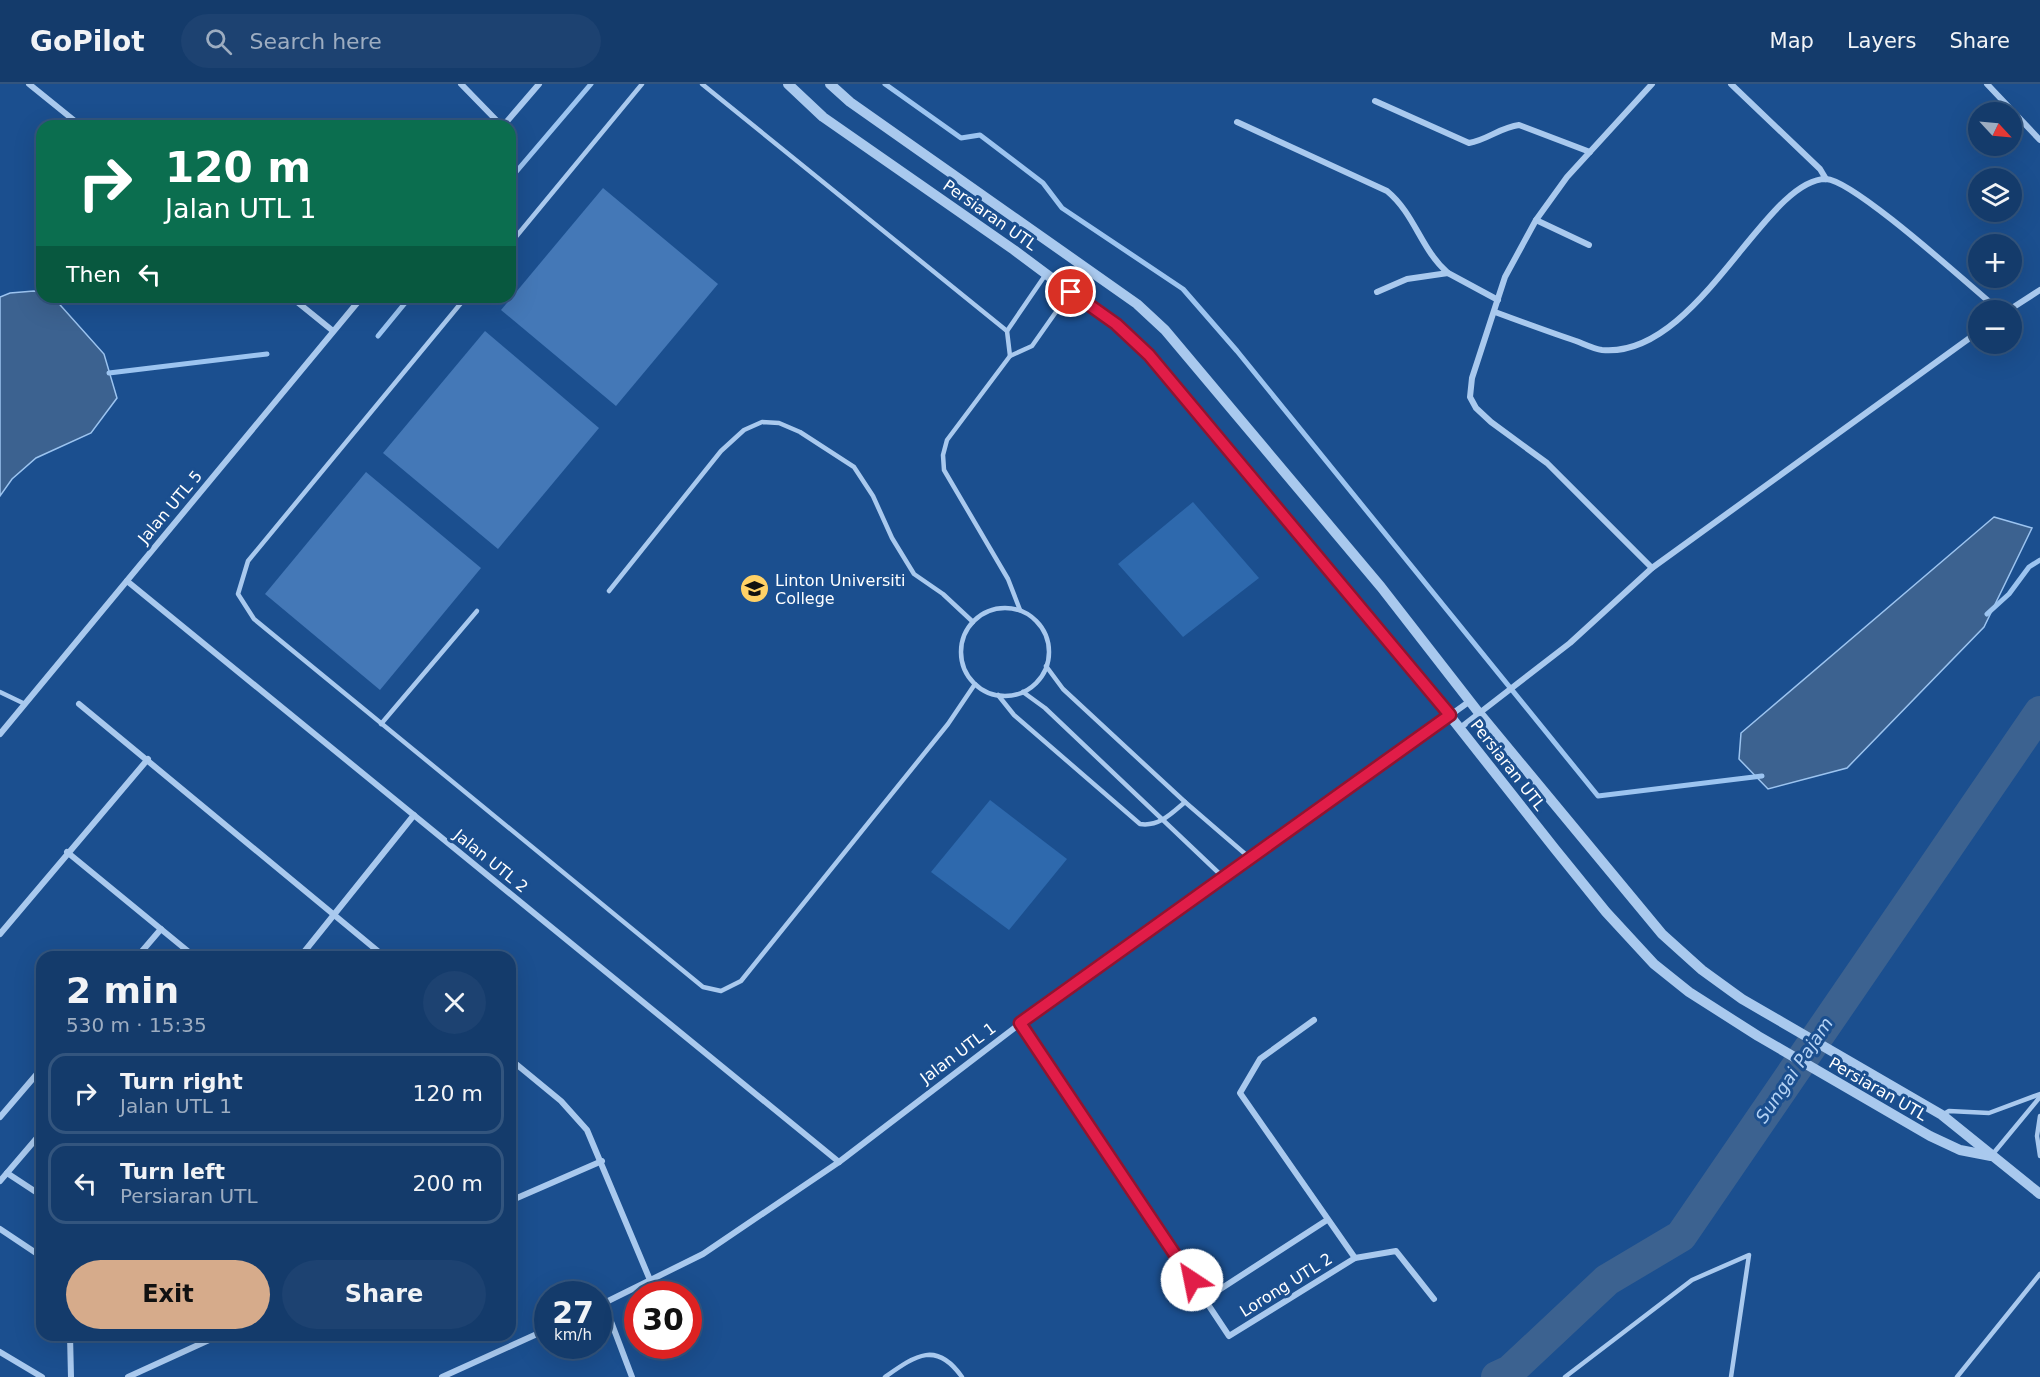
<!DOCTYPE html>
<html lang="en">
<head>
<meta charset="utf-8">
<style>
	body { margin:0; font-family:"DejaVu Sans",sans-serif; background:#1d4271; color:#f1f3f6; height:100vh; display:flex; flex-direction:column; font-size:22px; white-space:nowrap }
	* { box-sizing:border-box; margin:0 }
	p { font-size:20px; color:#9dadc1 }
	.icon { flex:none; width:33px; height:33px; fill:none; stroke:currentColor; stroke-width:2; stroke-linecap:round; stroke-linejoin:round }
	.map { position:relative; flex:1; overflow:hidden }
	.details { position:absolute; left:36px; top:867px; width:480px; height:390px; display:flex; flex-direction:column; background:#143b6b; border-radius:18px; box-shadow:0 6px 24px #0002,0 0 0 2px #33557e }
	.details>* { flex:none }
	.hud { position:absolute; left:36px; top:36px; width:480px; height:183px; border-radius:18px; box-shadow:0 6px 24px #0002,0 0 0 2px #33557e; background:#0b6e4f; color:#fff; overflow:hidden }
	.needle { width:39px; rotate:116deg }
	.controls { position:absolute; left:1968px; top:18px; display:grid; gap:12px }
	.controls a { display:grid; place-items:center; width:54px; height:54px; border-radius:50%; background:#143b6b; box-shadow:0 6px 24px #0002,0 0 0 2px #33557e; font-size:30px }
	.speed { position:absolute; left:534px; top:1197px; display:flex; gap:12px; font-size:30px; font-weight:700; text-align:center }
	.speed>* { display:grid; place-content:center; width:78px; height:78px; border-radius:50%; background:#143b6b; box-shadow:0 6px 24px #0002,0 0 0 2px #33557e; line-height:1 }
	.speed small { font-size:15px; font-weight:400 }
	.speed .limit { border:9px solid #d22; background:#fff; color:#111 }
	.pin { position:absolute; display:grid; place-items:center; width:51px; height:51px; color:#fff; margin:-26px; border:3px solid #fff; border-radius:50%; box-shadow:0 2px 6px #0007 }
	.me { position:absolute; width:66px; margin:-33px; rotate:326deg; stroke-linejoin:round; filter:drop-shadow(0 0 4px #0008) }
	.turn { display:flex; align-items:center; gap:21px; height:126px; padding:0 30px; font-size:27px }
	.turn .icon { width:78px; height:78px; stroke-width:2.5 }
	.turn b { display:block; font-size:42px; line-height:51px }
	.then { display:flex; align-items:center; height:57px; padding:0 30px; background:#0003; gap:12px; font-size:22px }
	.round { display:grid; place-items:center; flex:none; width:63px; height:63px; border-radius:32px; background:#1d4271 }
	.head { display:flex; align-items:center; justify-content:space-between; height:102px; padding:0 30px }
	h1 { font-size:36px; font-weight:700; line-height:45px }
	.primary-button { display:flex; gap:12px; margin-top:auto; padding:12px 30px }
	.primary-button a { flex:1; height:69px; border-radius:36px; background:#d6ab8b; color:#111; font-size:24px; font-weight:700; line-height:69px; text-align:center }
	.primary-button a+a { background:#1d4271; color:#f1f3f6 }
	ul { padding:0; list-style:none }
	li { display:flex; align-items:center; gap:18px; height:81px; margin:0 12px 9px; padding:0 18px; border:3px solid #33557e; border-radius:18px }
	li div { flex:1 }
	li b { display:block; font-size:22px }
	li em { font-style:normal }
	header { display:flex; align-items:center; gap:36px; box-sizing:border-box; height:84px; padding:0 30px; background:#143b6b; border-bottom:2px solid #33557e }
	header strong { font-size:28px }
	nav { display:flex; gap:33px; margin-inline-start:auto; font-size:21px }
	.search { width:420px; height:54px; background:#1d4271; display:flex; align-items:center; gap:15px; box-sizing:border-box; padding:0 21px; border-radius:33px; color:#9dadc1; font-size:22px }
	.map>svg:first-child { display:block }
</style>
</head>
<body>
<header>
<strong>GoPilot</strong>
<div class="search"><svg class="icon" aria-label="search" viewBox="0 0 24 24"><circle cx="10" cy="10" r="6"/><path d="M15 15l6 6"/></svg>Search here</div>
<nav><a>Map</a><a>Layers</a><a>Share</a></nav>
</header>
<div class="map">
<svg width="2040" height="1293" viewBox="0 0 2040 1293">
	<rect width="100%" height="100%" fill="#1b4f8f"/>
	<!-- green -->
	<g fill="#2e69ad">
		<path d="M1193 418 1259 494 1183 553 1118 480Z"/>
		<path d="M990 716 1067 775 1009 846 931 788Z"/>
	</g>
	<!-- water -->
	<g fill="#3c6290" stroke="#9cc4f0" stroke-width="1.5">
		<path d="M34 207 42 209V213H53L104 270 117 314 91 349 36 374 12 395 0 412V213L10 209Z"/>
		<path d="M1994 433 2032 444 1984 543 1847 684 1768 705 1739 675 1741 649Z"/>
	</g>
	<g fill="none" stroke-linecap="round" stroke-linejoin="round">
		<!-- stream -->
		<g stroke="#9cc4f0" stroke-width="5">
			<path d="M885 0 961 54 980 51 1043 99 1062 124 1183 205 1237 267 1598 712 1762 692"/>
			<path d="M510 95 591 0"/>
			<path d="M378 252 410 213"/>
			<path d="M109 289 267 270"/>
			<path d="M1987 530 2009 510 2029 483 2040 476"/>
		</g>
		<!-- river -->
		<path stroke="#3c6290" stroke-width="32" d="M1497 1293 1510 1287 1607 1196 1681 1152 2040 628"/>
	</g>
	<!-- building -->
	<g fill="#4478b7">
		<path d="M603 104 718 200 616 322 501 226Z"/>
		<path d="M485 247 599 344 498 465 383 369Z"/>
		<path d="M366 388 481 484 380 606 265 510Z"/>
	</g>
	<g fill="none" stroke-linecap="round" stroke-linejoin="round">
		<!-- service -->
		<g stroke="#a9c9ee" stroke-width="4.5">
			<path d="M702 0 1007 247 1010 272 947 356 943 371 944 386 1008 495 1020 526"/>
			<path d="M510 160 642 0"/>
			<path d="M466 213 248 477 238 510 254 535 703 903 721 907 741 897 948 640 975 600"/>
			<path d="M1007 247 1046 190"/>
			<path d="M1010 272 1032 262 1070 208"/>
			<path d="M609 507 721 367 744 346 762 338 779 339 800 348 854 383 873 412 892 454 914 490 943 510 973 538"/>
			<circle cx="1005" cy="568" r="44"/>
			<path d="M1046 582 1063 605 1185 718 1251 775"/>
			<path d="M0 608 25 620"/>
			<path d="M1023 608 1045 624 1224 794"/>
			<path d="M998 611 1014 631 1140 740C1159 743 1172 729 1185 718"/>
			<path d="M381 640 477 527"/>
			<path d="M1942 1031 1949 1027 1989 1029 2040 1010"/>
			<path d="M2040 1032 2037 1052 2040 1072"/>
			<path d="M1992 1071 2040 1013"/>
			<path d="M885 1293C915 1272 936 1256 962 1293"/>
			<path d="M1565 1293 1692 1196 1749 1171 1731 1293"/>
			<path d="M1957 1293 2040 1190"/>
		</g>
		<!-- minor -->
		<g stroke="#a9c9ee" stroke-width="6">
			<path d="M29 0 81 42"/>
			<path d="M461 0 502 42"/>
			<path d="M1652 0 1567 93 1536 136 1505 193 1472 294 1470 313 1476 324 1491 338 1547 379 1652 484"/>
			<path d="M1731 0 1820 85 1826 95"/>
			<path d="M1987 0 2040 56"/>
			<path d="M1375 17 1469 59C1487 56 1501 43 1519 41L1590 68"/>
			<path d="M1237 38 1387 107C1415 130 1421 166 1448 189"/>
			<path d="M503 42 539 0"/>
			<path d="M1536 136 1589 161"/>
			<path d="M1377 208 1407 195 1448 189 1498 216"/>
			<path d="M291 213 333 247"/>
			<path d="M2009 226 2040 206"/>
			<path d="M1495 228C1522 238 1549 248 1576 257 1584 260 1594 265 1602 266 1698 275 1764 95 1826 95 1854 96 1971 203 1999 226"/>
			<path d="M127 497 839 1078"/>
			<path d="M79 620 385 873"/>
			<path d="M1460 644 1570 559 1652 484 1978 248"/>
			<path d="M0 650 362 213"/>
			<path d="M67 768 195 873"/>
			<path d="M0 850 148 675"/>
			<path d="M137 873 161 845"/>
			<path d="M300 873 414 731"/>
			<path d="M1314 936 1260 975 1240 1009 1355 1174"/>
			<path d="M1021 939 1229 1252 1355 1174 1396 1167 1434 1215"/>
			<path d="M510 975 561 1017 587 1046 650 1196"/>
			<path d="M0 1033 42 984"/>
			<path d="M7 1089 42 1112"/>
			<path d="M0 1097 42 1048"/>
			<path d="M510 1117 602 1077"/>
			<path d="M0 1145 42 1173"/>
			<path d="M1205 1215 1327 1136"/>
			<path d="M604 1219 632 1293"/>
			<path d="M598 1222 703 1170 839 1078 1021 939 1470 617"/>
			<path d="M70 1251 71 1293"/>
			<path d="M0 1268 42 1293"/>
			<path d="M128 1293 220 1251"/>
			<path d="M442 1293 548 1245"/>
		</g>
		<!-- tertiary -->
		<g stroke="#a9c9ee" stroke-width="10">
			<path d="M788 0 823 33 1014 166 1136 257 1405 575 1555 765 1606 828 1654 880 1689 908 1758 952 1930 1052 1960 1066 1991 1072"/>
			<path d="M830 0 850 18 1137 220 1165 246 1381 503 1479 629 1662 850 1702 886 1742 915 1942 1031 2040 1110"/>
		</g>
	</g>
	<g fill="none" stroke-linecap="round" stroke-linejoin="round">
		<defs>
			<path id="route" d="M1071 208 1116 240 1149 271 1450 631 1020 939 1192 1196"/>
		</defs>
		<!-- route casing -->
		<use href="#route" stroke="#92132f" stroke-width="15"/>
		<!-- route -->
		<use href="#route" stroke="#e11d48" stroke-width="10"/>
	</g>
	<!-- icons -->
	<defs>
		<symbol id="university-disc" viewBox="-11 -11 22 22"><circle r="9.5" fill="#ffd166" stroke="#1b4f8f"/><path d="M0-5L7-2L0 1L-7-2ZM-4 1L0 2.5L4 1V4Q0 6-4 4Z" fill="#111"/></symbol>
	</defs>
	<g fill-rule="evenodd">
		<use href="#university-disc" x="738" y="488" width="33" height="33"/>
	</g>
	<g text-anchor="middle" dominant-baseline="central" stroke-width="6" stroke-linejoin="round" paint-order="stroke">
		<!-- street labels -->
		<g font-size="16" fill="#fff" stroke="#1b4f8f">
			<text transform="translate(990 131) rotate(35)">Persiaran UTL</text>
			<text transform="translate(170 423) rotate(-50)">Jalan UTL 5</text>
			<text transform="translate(1508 681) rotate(52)">Persiaran UTL</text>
			<text transform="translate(491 777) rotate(39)">Jalan UTL 2</text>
			<text transform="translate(958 969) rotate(-37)">Jalan UTL 1</text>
			<text transform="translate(1878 1005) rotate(30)">Persiaran UTL</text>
			<text transform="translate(1286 1201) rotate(-32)">Lorong UTL 2</text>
		</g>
		<!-- poi labels -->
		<g font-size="16" fill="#fff" stroke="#1b4f8f" text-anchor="start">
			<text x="775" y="496">Linton Universiti<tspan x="775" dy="18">College</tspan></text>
		</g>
		<!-- water labels -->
		<g font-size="18" font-style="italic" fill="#b5d3f5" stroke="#1b4f8f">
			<text transform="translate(1794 986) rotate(-56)">Sungai Pajam</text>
		</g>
	</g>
</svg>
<div class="controls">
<a><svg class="needle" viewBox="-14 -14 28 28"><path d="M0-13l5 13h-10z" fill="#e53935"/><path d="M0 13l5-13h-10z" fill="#9dadc1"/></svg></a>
<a><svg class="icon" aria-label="layers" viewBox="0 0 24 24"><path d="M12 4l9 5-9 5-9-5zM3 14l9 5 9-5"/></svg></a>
<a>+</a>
<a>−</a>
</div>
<div class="speed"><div>27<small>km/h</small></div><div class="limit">30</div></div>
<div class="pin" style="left:1071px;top:208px;background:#d93025"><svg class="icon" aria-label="arrive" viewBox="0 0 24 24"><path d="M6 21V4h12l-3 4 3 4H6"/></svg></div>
<svg class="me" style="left:1192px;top:1196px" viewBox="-20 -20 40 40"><circle r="19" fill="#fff"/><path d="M0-13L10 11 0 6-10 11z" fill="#e11d48"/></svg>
<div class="hud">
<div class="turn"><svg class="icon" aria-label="right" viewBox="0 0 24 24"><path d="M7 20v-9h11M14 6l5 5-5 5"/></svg><div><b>120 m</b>Jalan UTL 1</div></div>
<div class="then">Then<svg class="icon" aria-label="left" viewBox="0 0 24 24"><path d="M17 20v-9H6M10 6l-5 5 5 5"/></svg></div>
</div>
<section class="details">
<div class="head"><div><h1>2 min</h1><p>530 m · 15:35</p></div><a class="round"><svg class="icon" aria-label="close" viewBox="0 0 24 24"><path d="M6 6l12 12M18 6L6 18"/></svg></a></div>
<ul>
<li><svg class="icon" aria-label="right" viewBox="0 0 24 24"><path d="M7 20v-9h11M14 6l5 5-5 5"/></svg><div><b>Turn right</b><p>Jalan UTL 1</p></div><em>120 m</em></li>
<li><svg class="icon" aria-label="left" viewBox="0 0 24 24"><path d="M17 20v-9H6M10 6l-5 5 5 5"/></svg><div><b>Turn left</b><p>Persiaran UTL</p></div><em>200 m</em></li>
</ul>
<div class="primary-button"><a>Exit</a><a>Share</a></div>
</section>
</div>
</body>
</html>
